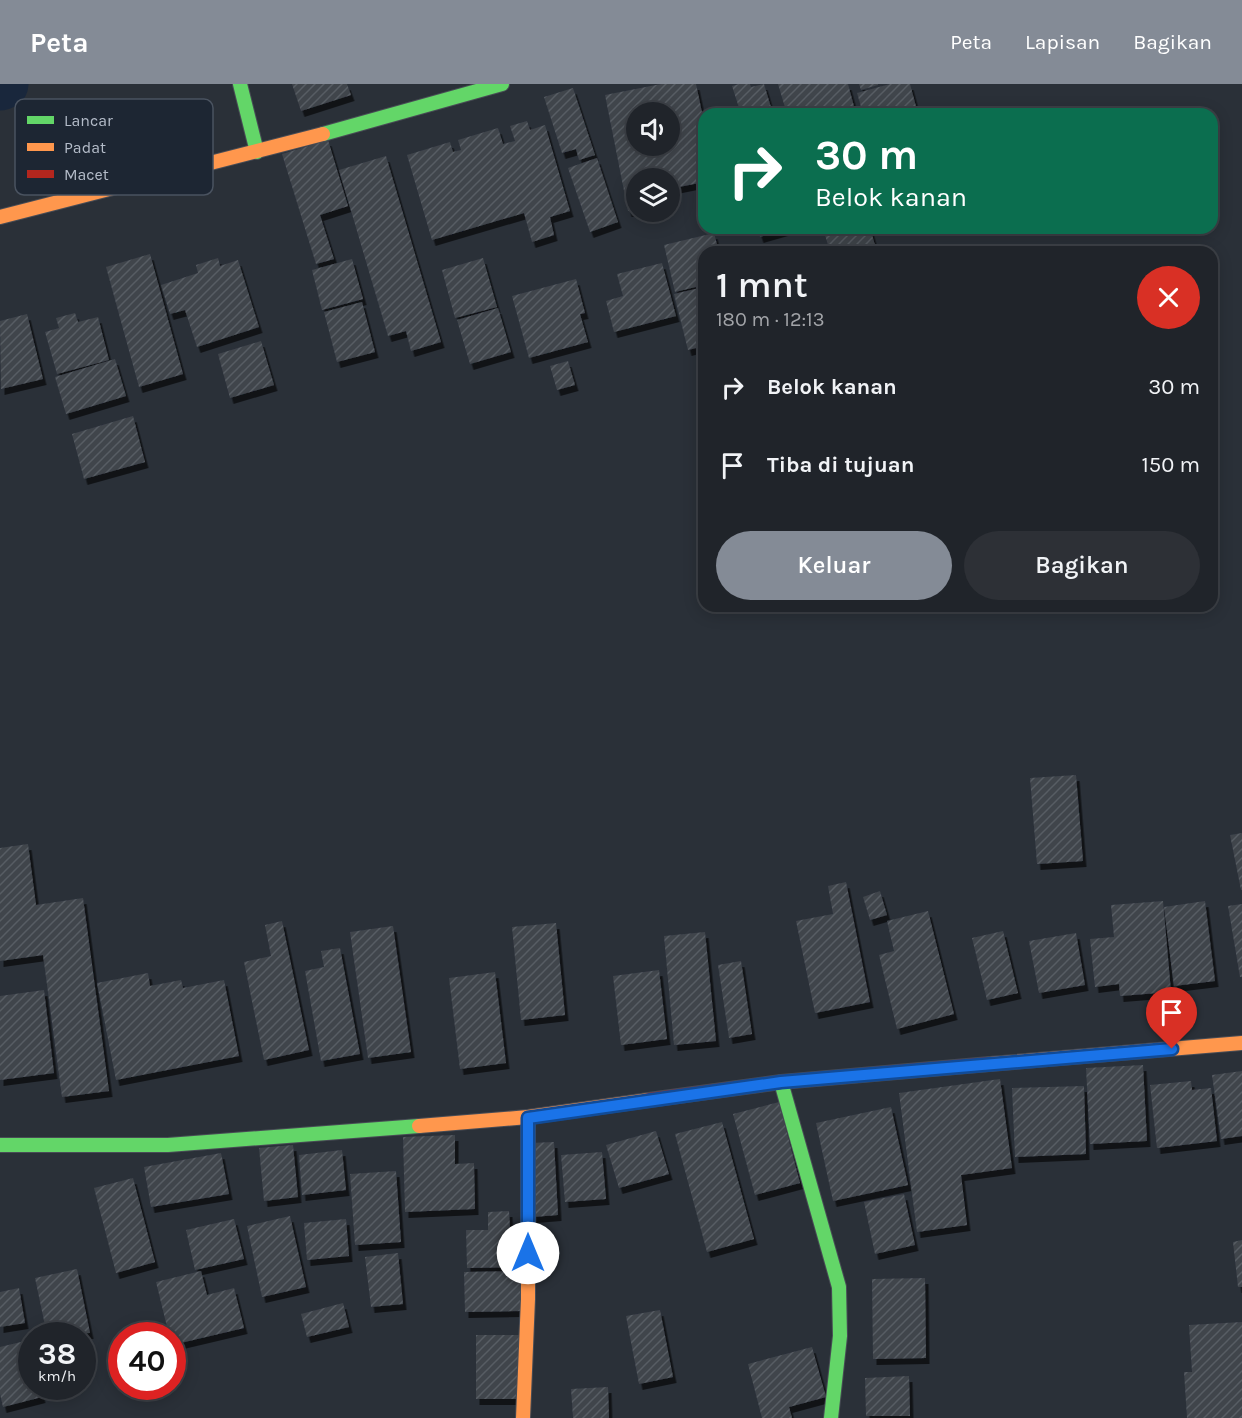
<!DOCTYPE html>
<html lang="id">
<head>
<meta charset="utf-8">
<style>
	body { margin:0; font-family:Karla,sans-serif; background:#2d3036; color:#f1f3f6; height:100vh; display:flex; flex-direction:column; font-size:22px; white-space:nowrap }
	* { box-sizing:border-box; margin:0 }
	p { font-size:20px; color:#a2a4a8 }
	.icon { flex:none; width:33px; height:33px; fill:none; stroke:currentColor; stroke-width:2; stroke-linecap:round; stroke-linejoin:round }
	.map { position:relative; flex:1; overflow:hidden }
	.sheet { position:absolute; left:698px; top:162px; width:520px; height:366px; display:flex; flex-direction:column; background:#20242a; border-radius:18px; box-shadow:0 3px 15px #0003,0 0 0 2px #3d4147 }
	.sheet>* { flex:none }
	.top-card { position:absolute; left:698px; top:24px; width:520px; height:126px; border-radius:18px; box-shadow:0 3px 15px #0003,0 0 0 2px #3d4147; background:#0b6e4f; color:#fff; overflow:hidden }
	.buttons { position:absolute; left:626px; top:18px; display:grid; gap:12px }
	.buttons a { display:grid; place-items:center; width:54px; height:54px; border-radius:50%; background:#20242a; box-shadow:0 3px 15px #0003,0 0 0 2px #3d4147; font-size:30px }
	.speed { position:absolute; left:18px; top:1238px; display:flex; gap:12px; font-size:30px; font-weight:700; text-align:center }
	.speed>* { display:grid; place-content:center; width:78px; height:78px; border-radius:50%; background:#20242a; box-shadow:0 3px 15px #0003,0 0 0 2px #3d4147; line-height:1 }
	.speed small { font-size:15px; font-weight:400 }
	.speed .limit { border:9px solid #d22; background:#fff; color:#111 }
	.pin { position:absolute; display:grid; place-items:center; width:51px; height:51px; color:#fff; margin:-62px -26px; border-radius:50% 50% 50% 0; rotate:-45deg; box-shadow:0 0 6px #0007 }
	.pin .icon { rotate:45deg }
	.me { position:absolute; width:66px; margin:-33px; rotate:0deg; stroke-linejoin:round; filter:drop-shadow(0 0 4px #0008) }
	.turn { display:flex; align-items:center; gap:21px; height:126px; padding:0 18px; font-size:27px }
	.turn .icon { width:78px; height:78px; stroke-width:2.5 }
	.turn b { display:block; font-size:42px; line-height:51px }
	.round { display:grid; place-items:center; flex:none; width:63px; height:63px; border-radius:32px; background:#2d3036 }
	.head { display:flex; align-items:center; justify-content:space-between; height:102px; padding:0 18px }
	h1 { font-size:36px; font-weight:600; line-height:45px }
	.cta { display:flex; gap:12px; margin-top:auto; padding:12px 18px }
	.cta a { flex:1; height:69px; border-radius:36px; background:#848b96; color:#fff; font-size:24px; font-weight:600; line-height:69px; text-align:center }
	.cta a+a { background:#2d3036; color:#f1f3f6 }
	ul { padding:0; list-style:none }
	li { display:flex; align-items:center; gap:18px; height:78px; padding:0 18px }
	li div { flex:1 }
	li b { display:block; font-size:22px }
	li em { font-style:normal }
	header { display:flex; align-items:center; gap:36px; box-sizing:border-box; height:84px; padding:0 30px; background:#848b96; color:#fff }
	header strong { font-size:28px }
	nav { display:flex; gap:33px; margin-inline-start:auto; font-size:21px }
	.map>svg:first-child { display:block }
</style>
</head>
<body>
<header>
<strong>Peta</strong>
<nav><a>Peta</a><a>Lapisan</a><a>Bagikan</a></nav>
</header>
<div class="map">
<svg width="1242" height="1334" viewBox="0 0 1242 1334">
	<defs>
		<pattern id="building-hatch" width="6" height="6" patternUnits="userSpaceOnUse" patternTransform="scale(1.5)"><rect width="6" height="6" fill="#3f444c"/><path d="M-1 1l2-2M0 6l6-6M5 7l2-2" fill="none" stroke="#585d64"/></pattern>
		<filter id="shadow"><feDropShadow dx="3.5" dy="6" stdDeviation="0" flood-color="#0009"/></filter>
	</defs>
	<rect width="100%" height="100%" fill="#2a3038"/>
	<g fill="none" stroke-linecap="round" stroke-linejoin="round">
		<!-- river -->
		<path stroke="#19273c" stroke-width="51" d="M0 1 3 0"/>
	</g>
	<!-- building -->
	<g fill="url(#building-hatch)" fill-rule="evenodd" filter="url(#shadow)">
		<path d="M292 0H347L351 11 301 27Z"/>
		<path d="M661 0H696L704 38V98L669 105V94H636V126L628 127 605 11ZM636 28H669V62H636Z"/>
		<path d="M739 0H750L751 3 764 0 773 30H741L732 2Z"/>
		<path d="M778 0H848L856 30H787Z"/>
		<path d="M859 0H878V1L861 6Z"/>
		<path d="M890 0H910L918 30H863L857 9Z"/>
		<path d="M573 4 595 71 579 76 576 65 562 69 544 13Z"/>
		<path d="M527 37 530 46 545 41 570 127 550 133 554 151 532 158 524 129 432 156 407 71 450 58 453 68 461 66 458 56 498 44 503 60 515 57 510 42Z"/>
		<path d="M328 56 348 122 320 131 334 175 316 180 282 70Z"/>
		<path d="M386 72 441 258 411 267 406 247 388 252 339 86Z"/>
		<path d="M597 74 618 138 590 148 568 84Z"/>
		<path d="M757 144H788V145L760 153Z"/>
		<path d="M823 144H870L877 168H830Z"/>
		<path d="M714 149 719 168H704V201L675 208 664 161Z"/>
		<path d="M150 170 183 290 139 303 106 183Z"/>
		<path d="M218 174 220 182 238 176 259 243 197 263 185 226 170 230 161 201 198 189 196 181Z"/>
		<path d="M483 174 497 223 455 234 442 186Z"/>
		<path d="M352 175 363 215 322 226 312 186Z"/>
		<path d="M662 179 676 232 614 248 606 217 623 212 617 190Z"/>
		<path d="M576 195 585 229 580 230 588 258 529 274 512 212Z"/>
		<path d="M704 203V262L688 266 674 210Z"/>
		<path d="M362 218 375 268 337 278 324 228Z"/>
		<path d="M498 224 511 268 470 280 457 236Z"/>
		<path d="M75 229 78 238 98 233 109 276 57 290 45 248 59 244 56 234Z"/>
		<path d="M27 230 43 295 1 305 0 237Z"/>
		<path d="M261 257 274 301 230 314 218 270Z"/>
		<path d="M704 263V294H703L696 265Z"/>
		<path d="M115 275 126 312 66 330 55 293Z"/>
		<path d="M568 277 575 301 557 306 550 282Z"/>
		<path d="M133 332 145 378 84 395 72 350Z"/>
		<path d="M1076 691 1083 777 1037 780 1030 694Z"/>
		<path d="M1242 749V806H1241L1230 751Z"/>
		<path d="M28 760 36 821 83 814 109 1007 62 1013 43 871 0 877V764Z"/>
		<path d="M846 798 870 918 815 929 796 837 833 830 828 802Z"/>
		<path d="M880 807 887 831 870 836 863 813Z"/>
		<path d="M1163 817 1171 908 1120 912 1119 900 1095 903 1090 855 1114 853 1111 821Z"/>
		<path d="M1205 817 1215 897 1174 902 1164 823Z"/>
		<path d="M1242 820V893H1240L1228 822Z"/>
		<path d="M928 827 954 930 897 945 879 871 894 867 887 837Z"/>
		<path d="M282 837 309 966 264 976 244 878 271 872 265 841Z"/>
		<path d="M556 839 565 931 521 936 512 843Z"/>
		<path d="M393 842 411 968 368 974 350 848Z"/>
		<path d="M1003 847 1018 909 987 916 972 854Z"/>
		<path d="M705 848 716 957 674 961 664 852Z"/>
		<path d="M1076 849 1085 901 1039 909 1029 857Z"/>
		<path d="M340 864 360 970 321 977 305 887 324 883 321 867Z"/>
		<path d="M741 877 752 950 729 954 718 881Z"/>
		<path d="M659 886 667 955 621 961 613 892Z"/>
		<path d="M495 888 506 979 460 985 449 894Z"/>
		<path d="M148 889 150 902 181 896 183 904 224 896 239 972 116 996 97 899Z"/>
		<path d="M44 906 54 989 0 996V912Z"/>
		<path d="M1143 981 1147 1057 1090 1060 1086 984Z"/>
		<path d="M1242 987V1052L1221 1055 1212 991Z"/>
		<path d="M1000 995 1012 1084 961 1091 967 1141 917 1148 899 1009Z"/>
		<path d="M1191 997 1192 1006 1211 1004 1217 1057 1157 1064 1150 1001Z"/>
		<path d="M1084 1002 1086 1070 1015 1073 1012 1004Z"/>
		<path d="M779 1018 800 1099 755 1111 733 1030Z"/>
		<path d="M891 1023 908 1101 833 1117 816 1039Z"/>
		<path d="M722 1038 754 1155 707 1168 675 1050Z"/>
		<path d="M656 1047 669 1090 619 1104 606 1061Z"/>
		<path d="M455 1051V1080L474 1079 475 1125 405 1128 403 1053Z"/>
		<path d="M554 1058 558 1131 533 1133 529 1059Z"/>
		<path d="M293 1061 298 1113 264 1117 259 1064Z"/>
		<path d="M342 1066 346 1106 302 1111 299 1071Z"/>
		<path d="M602 1068 606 1115 565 1118 561 1071Z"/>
		<path d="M221 1069 229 1110 151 1123 144 1083Z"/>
		<path d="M396 1087 401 1158 355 1161 350 1090Z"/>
		<path d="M133 1094 155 1178 116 1189 94 1104Z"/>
		<path d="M904 1110 915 1161 875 1170 864 1118Z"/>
		<path d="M509 1127 510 1144 520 1143 521 1183 467 1184 466 1146H488V1128Z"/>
		<path d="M290 1132 306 1203 262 1213 247 1142Z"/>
		<path d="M234 1135 244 1175 195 1186 186 1146Z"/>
		<path d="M346 1135 349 1172 307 1176 304 1139Z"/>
		<path d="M1242 1156V1203H1238L1233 1158Z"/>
		<path d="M398 1169 403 1220 371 1223 365 1173Z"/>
		<path d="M77 1185 90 1249 47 1251 35 1194Z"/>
		<path d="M201 1187 207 1211 234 1204 244 1244 172 1261V1251H169L156 1198Z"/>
		<path d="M520 1187 521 1227 465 1228 464 1188Z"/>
		<path d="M925 1194 926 1274 873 1275 872 1195Z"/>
		<path d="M19 1204 25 1239 0 1243V1208Z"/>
		<path d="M343 1219 349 1243 307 1253 301 1230Z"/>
		<path d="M660 1226 673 1293 639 1300 626 1232Z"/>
		<path d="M1242 1238V1334H1187L1184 1288H1192L1189 1241Z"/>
		<rect x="476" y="1251" width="43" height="64"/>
		<path d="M29 1256 32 1302H39L42 1313 3 1323 0 1310V1263Z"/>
		<path d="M812 1263 826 1313 789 1323 792 1334H762L748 1280Z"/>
		<path d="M909 1292 910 1332H866L865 1294Z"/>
		<path d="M608 1303 609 1334H573L571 1305Z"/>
	</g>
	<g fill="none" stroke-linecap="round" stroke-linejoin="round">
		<defs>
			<g id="fast">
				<path d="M240 0 257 68"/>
				<path d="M323 50 502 0"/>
				<path d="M781 998 839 1203 840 1252 831 1334"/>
				<path d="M0 1061H168L419 1042"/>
			</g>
			<g id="slow">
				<path d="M0 133 323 50"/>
				<path d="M990 980 1242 959"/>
				<path d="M419 1042 528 1033 649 1016"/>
				<path d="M523 1334 528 1215V1033"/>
			</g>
			<path id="jam" d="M649 1016 781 998 990 980"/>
		</defs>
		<!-- fast casing -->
		<use href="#fast" stroke="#484c55" stroke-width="16"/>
		<!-- slow casing -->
		<use href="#slow" stroke="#484c55" stroke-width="16"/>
		<!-- jam casing -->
		<use href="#jam" stroke="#484c55" stroke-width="16"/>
		<!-- fast -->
		<use href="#fast" stroke="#63d668" stroke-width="14"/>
		<!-- slow -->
		<use href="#slow" stroke="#ff974d" stroke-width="14"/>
		<!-- jam -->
		<use href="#jam" stroke="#b3261e" stroke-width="14"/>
	</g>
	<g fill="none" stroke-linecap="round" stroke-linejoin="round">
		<defs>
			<path id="route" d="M528 1169V1034L781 998 1172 965"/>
		</defs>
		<!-- route casing -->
		<use href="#route" stroke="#114b97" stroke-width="15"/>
		<!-- route -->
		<use href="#route" stroke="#1a73e8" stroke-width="10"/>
	</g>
	<!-- legend -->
	<rect x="15" y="15" width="198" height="96" rx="9" fill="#1d2633" stroke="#4a5360" stroke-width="1.5"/>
	<rect x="27" y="32" width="27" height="8" fill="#63d668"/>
	<rect x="27" y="59" width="27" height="8" fill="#ff974d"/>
	<rect x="27" y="86" width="27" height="8" fill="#b3261e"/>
	<g font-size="16" fill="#b4bcc9">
		<text x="64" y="42">Lancar</text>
		<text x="64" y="69">Padat</text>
		<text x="64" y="96">Macet</text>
	</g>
</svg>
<div class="buttons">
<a><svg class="icon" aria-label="sound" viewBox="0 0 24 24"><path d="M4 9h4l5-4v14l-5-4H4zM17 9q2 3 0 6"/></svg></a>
<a><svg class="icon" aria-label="layers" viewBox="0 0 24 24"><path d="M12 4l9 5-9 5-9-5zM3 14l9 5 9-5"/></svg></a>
</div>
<div class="speed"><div>38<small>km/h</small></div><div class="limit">40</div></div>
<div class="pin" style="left:1172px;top:965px;background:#d93025"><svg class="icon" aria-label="arrive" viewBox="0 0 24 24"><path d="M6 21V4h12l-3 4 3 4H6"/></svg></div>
<svg class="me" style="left:528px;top:1169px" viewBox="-20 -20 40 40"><circle r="19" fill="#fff"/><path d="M0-13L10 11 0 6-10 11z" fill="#1a73e8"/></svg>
<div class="top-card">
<div class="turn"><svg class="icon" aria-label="right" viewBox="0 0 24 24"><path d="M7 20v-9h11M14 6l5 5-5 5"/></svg><div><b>30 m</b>Belok kanan</div></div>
</div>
<section class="sheet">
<div class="head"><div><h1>1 mnt</h1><p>180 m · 12:13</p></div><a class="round" style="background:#d93025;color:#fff"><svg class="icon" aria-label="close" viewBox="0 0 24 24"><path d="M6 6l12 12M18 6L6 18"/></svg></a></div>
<ul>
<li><svg class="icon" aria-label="right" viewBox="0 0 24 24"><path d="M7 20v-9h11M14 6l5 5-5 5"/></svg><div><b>Belok kanan</b></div><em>30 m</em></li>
<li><svg class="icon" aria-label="arrive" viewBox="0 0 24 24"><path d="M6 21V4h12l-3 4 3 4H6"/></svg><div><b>Tiba di tujuan</b></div><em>150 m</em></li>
</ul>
<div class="cta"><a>Keluar</a><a>Bagikan</a></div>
</section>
</div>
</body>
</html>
